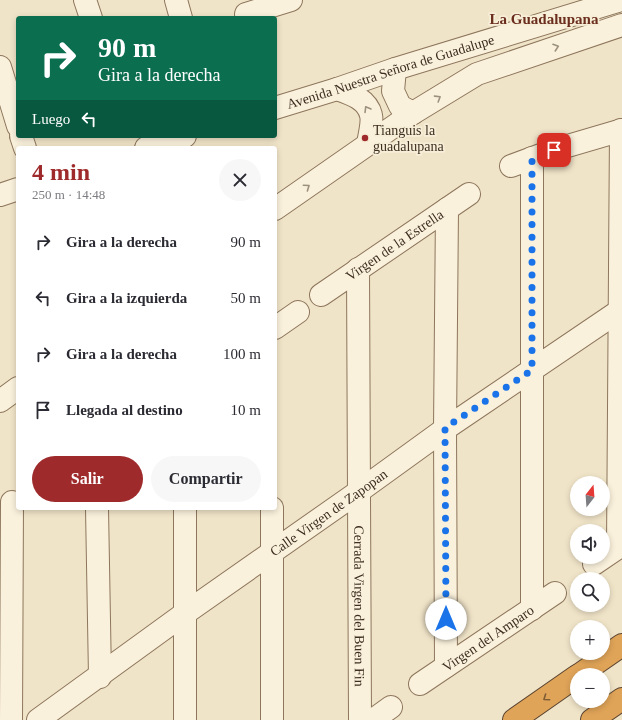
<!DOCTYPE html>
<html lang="es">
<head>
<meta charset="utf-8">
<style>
	body { margin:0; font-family:Georgia,serif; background:#f7f7f7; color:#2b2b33; height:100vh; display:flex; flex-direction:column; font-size:15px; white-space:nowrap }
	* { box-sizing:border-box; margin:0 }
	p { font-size:13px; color:#7c7c81 }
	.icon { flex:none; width:22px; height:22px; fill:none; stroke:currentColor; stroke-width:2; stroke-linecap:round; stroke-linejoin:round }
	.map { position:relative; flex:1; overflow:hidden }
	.sheet { position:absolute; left:16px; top:146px; width:261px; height:364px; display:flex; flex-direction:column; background:#fff; border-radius:4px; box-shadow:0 2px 6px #0003 }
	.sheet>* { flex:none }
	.guide { position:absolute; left:16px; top:16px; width:261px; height:122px; border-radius:4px; box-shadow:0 2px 6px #0003; background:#0b6e4f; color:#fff; overflow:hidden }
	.needle { width:26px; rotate:17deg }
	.fabs { position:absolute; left:570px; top:476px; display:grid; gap:8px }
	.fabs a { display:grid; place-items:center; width:40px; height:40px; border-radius:50%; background:#fff; box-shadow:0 2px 6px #0003; font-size:20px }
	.pin { position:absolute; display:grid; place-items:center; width:34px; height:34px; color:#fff; margin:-17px; border-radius:8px; box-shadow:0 2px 6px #0006 }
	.me { position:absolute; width:44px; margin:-22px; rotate:0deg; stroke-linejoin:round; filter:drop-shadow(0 0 3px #0008) }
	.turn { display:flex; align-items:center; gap:14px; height:84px; padding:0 16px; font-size:18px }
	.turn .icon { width:52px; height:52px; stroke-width:2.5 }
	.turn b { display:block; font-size:28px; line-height:34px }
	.then { display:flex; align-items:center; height:38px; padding:0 16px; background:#0003; gap:8px; font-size:15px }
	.round { display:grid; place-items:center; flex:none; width:42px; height:42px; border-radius:21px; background:#f7f7f7 }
	.headline { display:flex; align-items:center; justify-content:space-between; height:68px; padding:0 16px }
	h1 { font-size:24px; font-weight:700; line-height:30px; color:#9e2a2b }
	.primary-button { display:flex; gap:8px; margin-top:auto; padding:8px 16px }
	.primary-button a { flex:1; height:46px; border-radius:24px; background:#9e2a2b; color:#fff; font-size:16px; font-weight:700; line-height:46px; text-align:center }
	.primary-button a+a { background:#f7f7f7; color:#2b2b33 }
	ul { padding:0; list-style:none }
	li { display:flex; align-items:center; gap:12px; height:56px; padding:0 16px }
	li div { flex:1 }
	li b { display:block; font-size:15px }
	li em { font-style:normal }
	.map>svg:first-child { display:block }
</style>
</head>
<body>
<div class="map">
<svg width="622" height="720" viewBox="0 0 622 720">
	<rect width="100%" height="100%" fill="#f0e4c8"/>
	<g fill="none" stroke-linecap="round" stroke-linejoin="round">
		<defs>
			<g id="minor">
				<path d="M85 0 91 18"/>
				<path d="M176 0 181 18"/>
				<path d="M246 14 291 0"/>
				<path d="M0 67 18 126"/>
				<path d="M395 69 393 91 400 106 413 113"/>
				<path d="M337 89C351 94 367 99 371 115 373 122 369 137 368 144"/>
				<path id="s1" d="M275 108 337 89 395 69 621 0"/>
				<path d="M21 136 25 148"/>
				<path d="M146 148 185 136"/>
				<path d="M511 166 554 150 622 130"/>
				<path d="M0 195 18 189"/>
				<path d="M275 209 413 113 477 74 622 25"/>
				<path id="s2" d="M358 269 360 720"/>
				<path id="s3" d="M321 295 469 194"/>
				<path d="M275 328 298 312"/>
				<path d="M0 401 18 388"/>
				<path d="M97 508 100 677"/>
				<path d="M272 508V720"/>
				<path d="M618 547 621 130"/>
				<path d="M594 564 622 545"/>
				<path d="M532 609V158"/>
				<path d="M446 666 445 429 447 209"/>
				<path id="s4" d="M420 684 555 593"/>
				<path d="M11 720 12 502"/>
				<path id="s5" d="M38 720 184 614 358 492 445 429 622 309"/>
				<path d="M185 720V508"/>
				<path d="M373 720 391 707"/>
			</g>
			<g id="highway">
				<path d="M579 675 622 645"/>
				<path d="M514 720 577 676"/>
				<path d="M592 720 622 699"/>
			</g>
		</defs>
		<!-- minor casing -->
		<use href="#minor" stroke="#8d765c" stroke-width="24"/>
		<!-- highway casing -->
		<use href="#highway" stroke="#5b4430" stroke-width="24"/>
		<!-- minor -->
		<use href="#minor" stroke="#faf1dc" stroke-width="22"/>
		<!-- highway -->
		<use href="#highway" stroke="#e0a458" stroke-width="22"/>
	</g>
	<!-- one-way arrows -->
	<defs><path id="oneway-chevron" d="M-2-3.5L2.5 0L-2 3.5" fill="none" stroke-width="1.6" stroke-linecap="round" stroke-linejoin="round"/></defs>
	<g stroke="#9c907e">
		<use href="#oneway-chevron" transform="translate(556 47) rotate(-19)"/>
		<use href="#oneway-chevron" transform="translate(438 98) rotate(-32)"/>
		<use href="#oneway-chevron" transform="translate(367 109) rotate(-121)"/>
		<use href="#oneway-chevron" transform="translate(307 187) rotate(-35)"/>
	</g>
	<use stroke="#7e5d36" href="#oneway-chevron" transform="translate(546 698) rotate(145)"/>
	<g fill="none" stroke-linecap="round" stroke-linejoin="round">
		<!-- route -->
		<path stroke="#1a73e8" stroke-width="7" stroke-dasharray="0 12.6" d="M446 619 445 428 532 370V158L554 150"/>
	</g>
	<!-- markers -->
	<circle fill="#9e2a2b" stroke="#f7eed8" stroke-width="1.5" cx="365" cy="138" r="4"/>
	<g text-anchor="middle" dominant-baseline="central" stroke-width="3.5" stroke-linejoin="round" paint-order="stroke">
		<!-- street labels -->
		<g font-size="14" fill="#3d2e20" stroke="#f7eed8">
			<text stroke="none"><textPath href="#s1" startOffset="121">Avenida Nuestra Señora de Guadalupe</textPath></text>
			<text stroke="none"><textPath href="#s3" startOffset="89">Virgen de la Estrella</textPath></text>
			<text stroke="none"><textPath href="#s5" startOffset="357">Calle Virgen de Zapopan</textPath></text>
			<text stroke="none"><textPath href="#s2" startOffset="337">Cerrada Virgen del Buen Fin</textPath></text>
			<text stroke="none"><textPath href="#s4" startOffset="82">Virgen del Amparo</textPath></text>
		</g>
		<!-- poi labels -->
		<g font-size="14" fill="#3d2e20" stroke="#f7eed8" text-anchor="start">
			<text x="373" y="130">Tianguis la<tspan x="373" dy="16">guadalupana</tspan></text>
		</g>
		<!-- neighbourhood labels -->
		<g font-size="15" font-weight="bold" fill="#6b2e1e" stroke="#f7eed8">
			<text x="544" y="19">La Guadalupana</text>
		</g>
	</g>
</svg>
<div class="fabs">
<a><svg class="needle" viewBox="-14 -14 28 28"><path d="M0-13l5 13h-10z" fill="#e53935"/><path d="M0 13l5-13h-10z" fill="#7c7c81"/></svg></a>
<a><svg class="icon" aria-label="sound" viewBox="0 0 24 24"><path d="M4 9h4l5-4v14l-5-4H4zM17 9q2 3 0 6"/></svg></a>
<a><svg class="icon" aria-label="search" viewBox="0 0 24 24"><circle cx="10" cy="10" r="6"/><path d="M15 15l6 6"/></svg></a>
<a>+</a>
<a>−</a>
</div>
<div class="pin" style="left:554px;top:150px;background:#d93025"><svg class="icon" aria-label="arrive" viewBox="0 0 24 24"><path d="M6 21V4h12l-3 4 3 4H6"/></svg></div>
<svg class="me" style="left:446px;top:619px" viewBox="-20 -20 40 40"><circle r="19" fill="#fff"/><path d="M0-13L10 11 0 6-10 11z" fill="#1a73e8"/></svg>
<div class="guide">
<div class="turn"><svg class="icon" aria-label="right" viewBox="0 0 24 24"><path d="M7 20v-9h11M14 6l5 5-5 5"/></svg><div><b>90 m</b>Gira a la derecha</div></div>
<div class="then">Luego<svg class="icon" aria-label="left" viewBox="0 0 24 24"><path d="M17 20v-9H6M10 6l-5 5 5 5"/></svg></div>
</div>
<section class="sheet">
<div class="headline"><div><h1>4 min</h1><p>250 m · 14:48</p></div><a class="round"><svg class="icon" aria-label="close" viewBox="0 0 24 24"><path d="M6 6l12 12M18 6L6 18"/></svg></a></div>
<ul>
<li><svg class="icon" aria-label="right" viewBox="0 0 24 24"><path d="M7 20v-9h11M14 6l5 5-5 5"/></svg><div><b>Gira a la derecha</b></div><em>90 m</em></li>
<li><svg class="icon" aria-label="left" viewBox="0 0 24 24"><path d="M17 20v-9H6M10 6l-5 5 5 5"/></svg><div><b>Gira a la izquierda</b></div><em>50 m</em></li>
<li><svg class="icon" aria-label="right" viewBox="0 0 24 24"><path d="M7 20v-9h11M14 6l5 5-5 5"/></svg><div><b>Gira a la derecha</b></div><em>100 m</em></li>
<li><svg class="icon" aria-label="arrive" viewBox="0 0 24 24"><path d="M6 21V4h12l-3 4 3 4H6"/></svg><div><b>Llegada al destino</b></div><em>10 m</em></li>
</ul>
<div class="primary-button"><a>Salir</a><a>Compartir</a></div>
</section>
</div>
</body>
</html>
